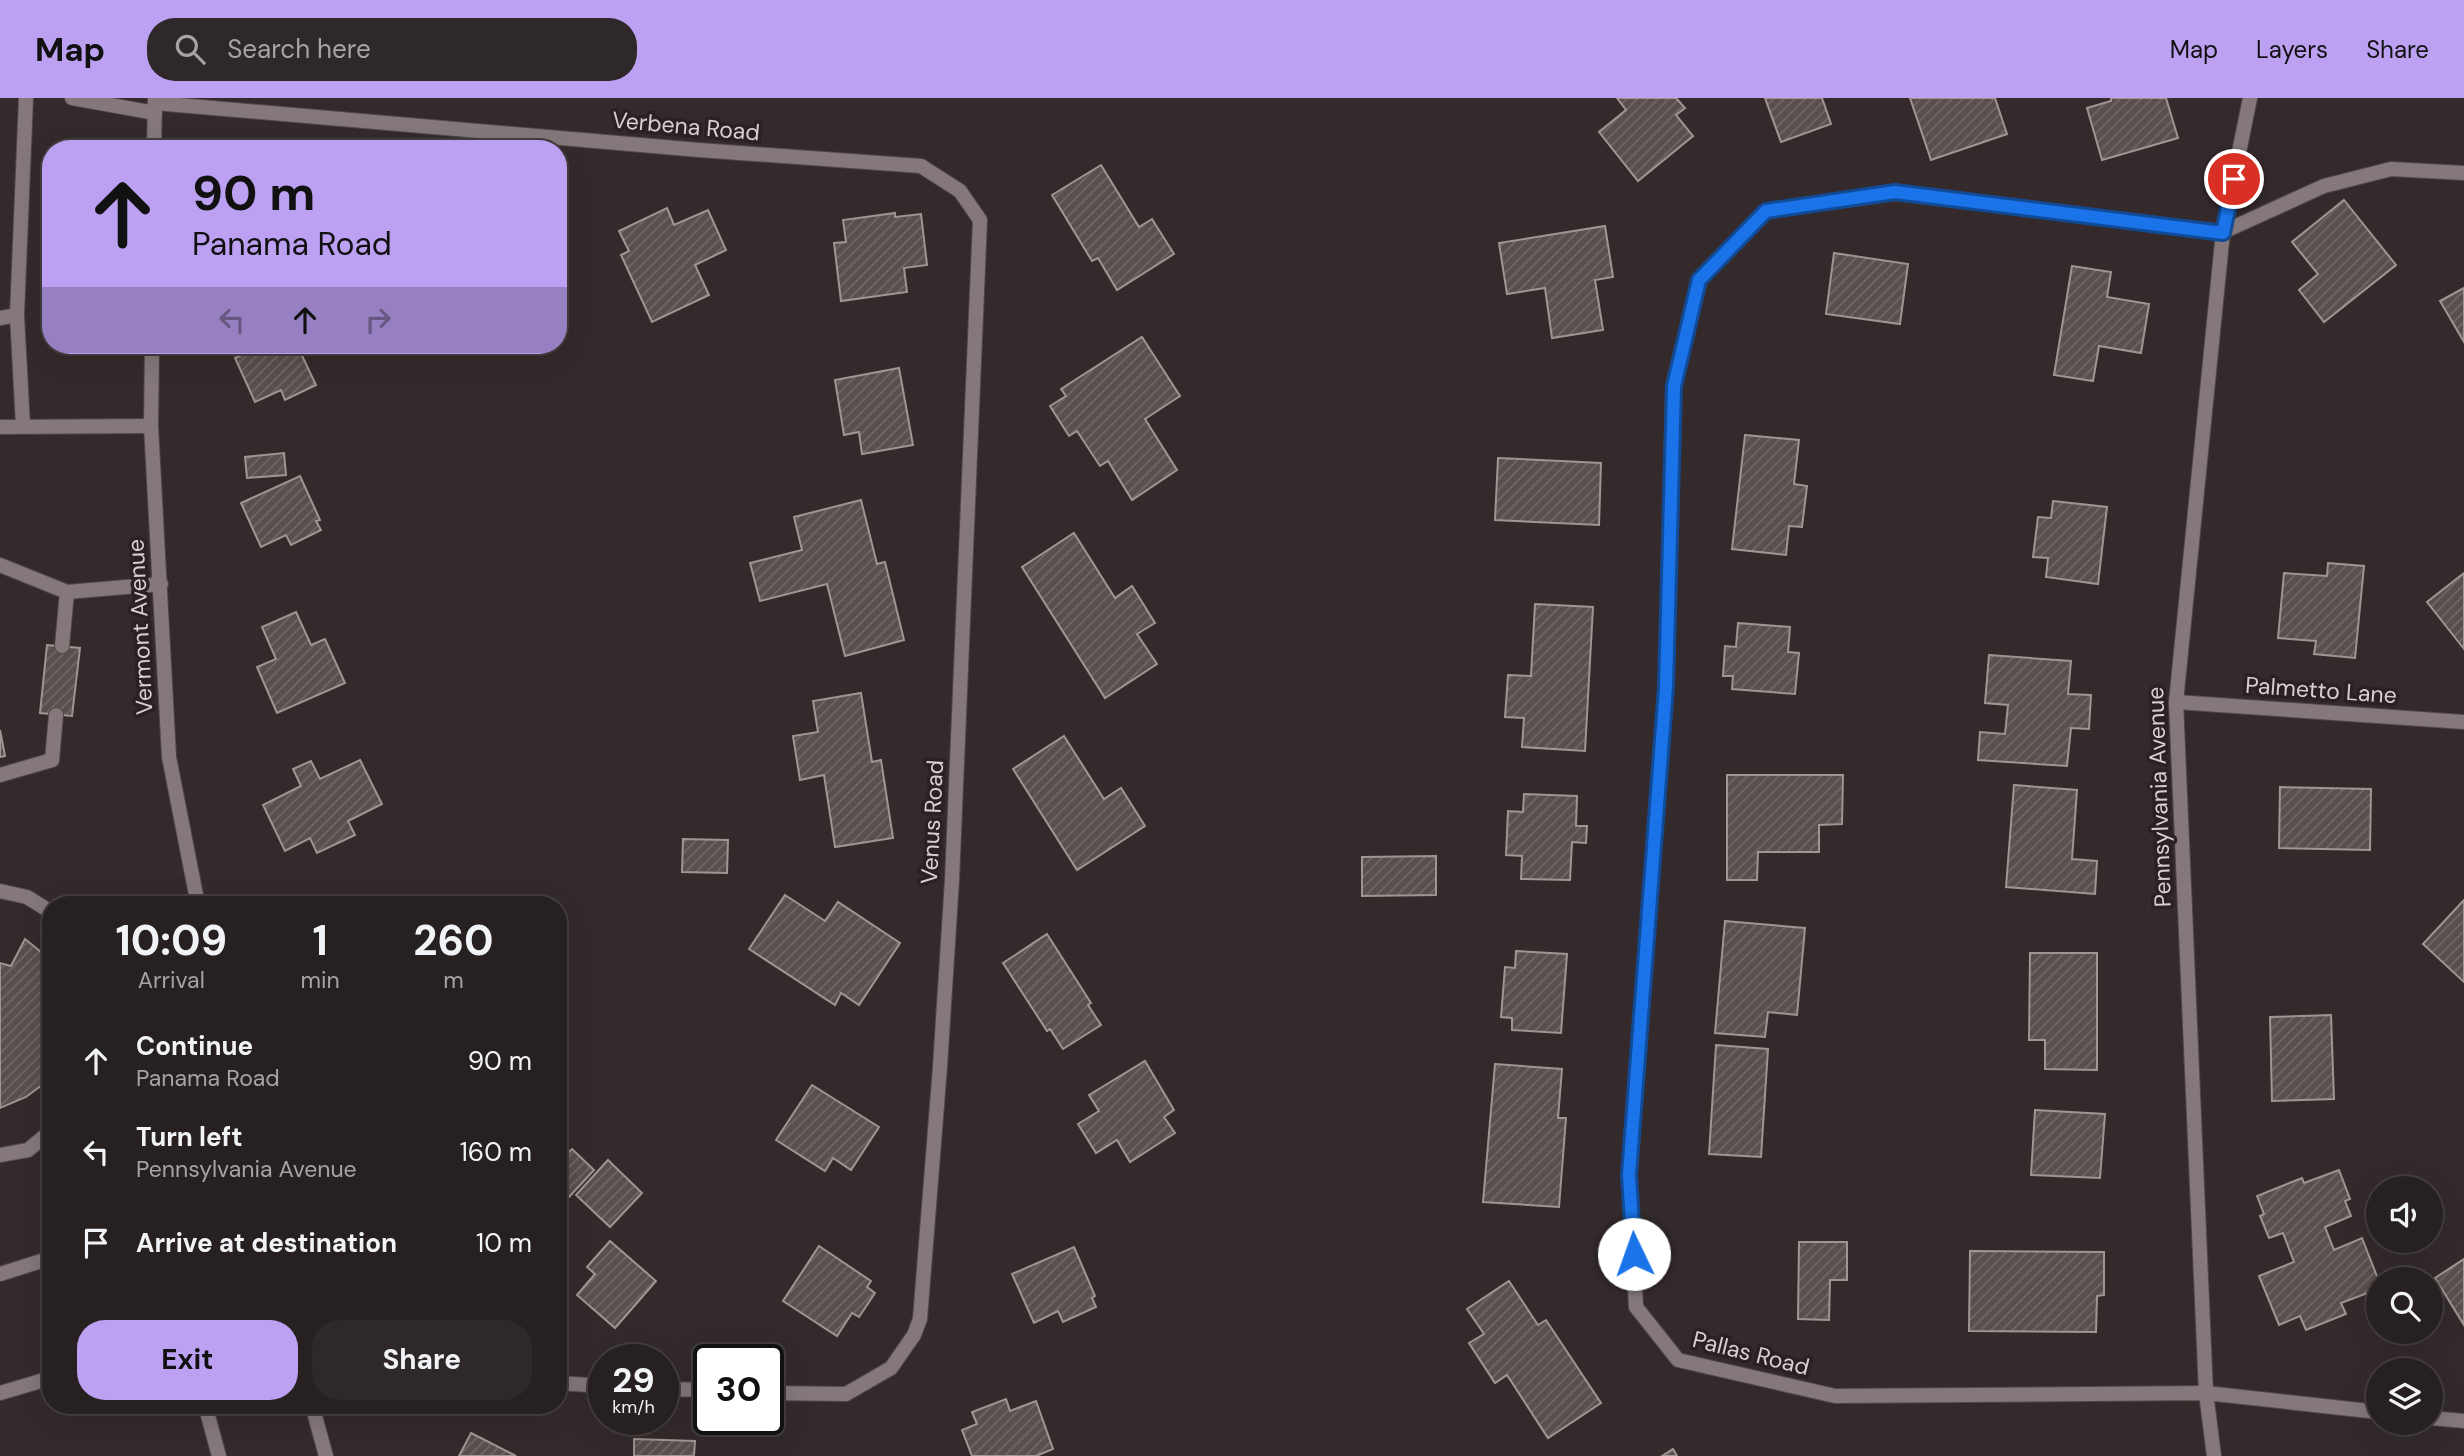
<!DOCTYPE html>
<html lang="en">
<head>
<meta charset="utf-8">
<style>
	body { margin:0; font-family:"DM Sans",sans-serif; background:#2f282a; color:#f1f3f6; height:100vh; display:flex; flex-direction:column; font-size:26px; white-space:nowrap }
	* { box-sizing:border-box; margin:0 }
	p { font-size:23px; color:#a4a3a5 }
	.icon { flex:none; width:38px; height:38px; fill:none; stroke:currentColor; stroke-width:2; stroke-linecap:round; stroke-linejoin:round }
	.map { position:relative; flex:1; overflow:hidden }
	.sheet { position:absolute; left:42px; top:798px; width:525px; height:518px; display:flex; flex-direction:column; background:#272021; border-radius:28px; box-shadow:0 7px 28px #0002,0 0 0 2px #433e3f }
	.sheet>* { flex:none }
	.banner { position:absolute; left:42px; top:42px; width:525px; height:214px; border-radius:28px; box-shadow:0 7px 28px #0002,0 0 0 2px #433e3f; background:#bca0f2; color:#111; overflow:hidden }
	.fabs { position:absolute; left:2366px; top:1078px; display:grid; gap:14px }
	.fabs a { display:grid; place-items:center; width:77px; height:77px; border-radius:50%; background:#272021; box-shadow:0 7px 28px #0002,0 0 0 2px #433e3f; font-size:35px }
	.speed { position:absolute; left:588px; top:1246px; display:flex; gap:14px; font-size:35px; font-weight:700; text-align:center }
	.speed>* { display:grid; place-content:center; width:91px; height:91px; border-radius:50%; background:#272021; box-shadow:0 7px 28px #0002,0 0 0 2px #433e3f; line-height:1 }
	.speed small { font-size:18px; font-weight:400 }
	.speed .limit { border:4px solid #111; border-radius:10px; background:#fff; color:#111 }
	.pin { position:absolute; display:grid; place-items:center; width:60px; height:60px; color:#fff; margin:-30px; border:4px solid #fff; border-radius:50%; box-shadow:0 2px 7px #0007 }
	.me { position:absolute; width:77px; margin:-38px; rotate:357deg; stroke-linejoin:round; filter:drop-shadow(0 0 5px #0008) }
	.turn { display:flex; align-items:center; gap:24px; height:147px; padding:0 35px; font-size:32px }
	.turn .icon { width:91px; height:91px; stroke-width:2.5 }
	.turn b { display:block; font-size:49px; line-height:60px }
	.lanes { display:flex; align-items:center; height:66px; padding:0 35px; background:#0003; justify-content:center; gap:35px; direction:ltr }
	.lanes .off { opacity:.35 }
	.eta { display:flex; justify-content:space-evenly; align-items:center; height:119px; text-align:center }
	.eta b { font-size:42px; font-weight:700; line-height:49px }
	.button { display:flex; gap:14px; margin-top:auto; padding:14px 35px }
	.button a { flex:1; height:80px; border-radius:28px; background:#bca0f2; color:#111; font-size:28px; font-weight:700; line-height:80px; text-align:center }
	.button a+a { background:#2f282a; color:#f1f3f6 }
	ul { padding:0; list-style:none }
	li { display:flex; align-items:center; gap:21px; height:91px; padding:0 35px }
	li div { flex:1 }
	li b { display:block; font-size:26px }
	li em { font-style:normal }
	header { display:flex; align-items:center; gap:42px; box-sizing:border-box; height:98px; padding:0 35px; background:#bca0f2; color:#111 }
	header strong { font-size:33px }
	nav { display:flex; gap:38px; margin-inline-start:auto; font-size:24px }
	.search { width:490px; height:63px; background:#2f282a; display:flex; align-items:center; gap:18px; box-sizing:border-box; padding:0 24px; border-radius:28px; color:#a4a3a5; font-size:26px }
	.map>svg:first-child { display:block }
</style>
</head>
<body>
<header>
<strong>Map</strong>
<div class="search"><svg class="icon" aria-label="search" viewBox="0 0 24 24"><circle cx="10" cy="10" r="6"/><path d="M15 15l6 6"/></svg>Search here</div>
<nav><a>Map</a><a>Layers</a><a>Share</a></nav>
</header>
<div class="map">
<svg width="2464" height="1358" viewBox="0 0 2464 1358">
	<defs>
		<pattern id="building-hatch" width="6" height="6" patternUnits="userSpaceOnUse" patternTransform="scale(1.75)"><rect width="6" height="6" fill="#594f4d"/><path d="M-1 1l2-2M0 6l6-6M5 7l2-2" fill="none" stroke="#706766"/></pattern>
	</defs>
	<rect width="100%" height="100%" fill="#342a2c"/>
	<!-- building -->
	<g fill="url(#building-hatch)" stroke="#a19593" stroke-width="2">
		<path d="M1617 0H1676L1685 10 1676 17 1693 38 1638 83 1599 34 1626 12Z"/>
		<path d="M1765 0H1822L1831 26 1781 44Z"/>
		<path d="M1910 0H1995L2007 36 1931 62Z"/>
		<path d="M2111 0H2166L2178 40 2102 62 2087 10 2111 3Z"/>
		<path d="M1101 67 1139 129 1152 121 1174 156 1117 192 1098 160 1092 163 1052 97Z"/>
		<path d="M2344 102 2396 167 2324 224 2299 192 2318 176 2292 144Z"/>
		<path d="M667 110 674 127 708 112 726 152 695 167 709 197 652 224 621 157 629 153 619 133Z"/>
		<path d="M895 115V119L921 116 927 167 904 170 907 194 841 203 834 145 846 144 843 122Z"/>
		<path d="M1605 128 1613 179 1595 182 1603 232 1552 240 1545 190 1507 196 1499 145Z"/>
		<path d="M1834 155 1908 166 1900 226 1826 216Z"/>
		<path d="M2072 168 2111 174 2107 199 2149 206 2141 255 2099 248 2093 283 2054 277Z"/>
		<path d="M2464 190V244L2440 203Z"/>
		<path d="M1142 239 1180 298 1145 321 1177 372 1132 402 1108 363 1100 368 1077 333 1069 338 1050 308 1066 298 1061 291Z"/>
		<path d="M263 247H297L316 287 285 302 281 292 255 304 235 260Z"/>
		<path d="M899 270 913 347 862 356 859 334 844 337 835 282Z"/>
		<path d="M1745 337 1799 342 1794 386 1807 388 1802 429 1789 428 1786 457 1732 451Z"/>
		<path d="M284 355 286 377 247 380 245 359Z"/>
		<path d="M1498 360 1601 365 1599 427 1495 422Z"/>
		<path d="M300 378 320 422 316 423 321 432 291 447 286 437 261 449 241 405Z"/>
		<path d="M861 402 877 466 885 464 904 542 845 558 827 486 760 503 750 465 802 452 794 419Z"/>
		<path d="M2053 403 2107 409 2098 486 2046 479 2048 460 2033 459 2038 419 2051 420Z"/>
		<path d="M1074 435 1115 500 1132 488 1155 525 1137 536 1157 566 1105 600 1022 469Z"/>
		<path d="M2328 465 2364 468 2355 560 2314 556 2316 543 2278 540 2284 475 2327 478Z"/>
		<path d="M2464 475V551L2427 504Z"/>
		<path d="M1535 506 1593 509 1585 653 1522 649 1524 620 1505 619 1508 577 1531 578Z"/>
		<path d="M296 514 311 547 325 541 345 585 277 615 257 569 276 561 262 529Z"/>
		<path d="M1738 525 1790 529 1788 554 1799 555 1795 596 1732 591 1733 578H1723L1725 548 1736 549Z"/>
		<path d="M47 547 80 550 72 618 40 615Z"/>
		<path d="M1989 557 2071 563 2068 596 2091 597 2089 631 2071 630 2067 668 1978 662 1980 634 2005 636 2008 607 1985 605Z"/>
		<path d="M861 595 872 664 881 662 893 740 835 749 824 677 800 682 793 638 818 634 813 603Z"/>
		<path d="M0 632 5 658 0 659Z"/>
		<path d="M1064 638 1104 701 1121 690 1145 728 1077 772 1013 671Z"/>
		<path d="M360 662 382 706 348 723 355 737 317 755 310 740 285 753 263 707 301 688 293 671 311 663 320 681Z"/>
		<path d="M1727 677H1843L1842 726 1819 727V754H1758L1757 782H1727Z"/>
		<path d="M2014 687 2077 692 2072 761 2097 763 2095 796 2006 789Z"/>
		<path d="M2280 689 2371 691 2370 752 2279 750Z"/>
		<path d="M1524 696 1577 698 1576 728H1587L1586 745 1572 744 1570 782 1521 781 1522 758 1506 757 1508 713 1523 714Z"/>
		<path d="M683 741 728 742 727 775 682 774Z"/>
		<path d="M1436 758V797L1362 798V759Z"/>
		<path d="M785 797 825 823 838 804 900 845 859 907 841 895 835 907 749 851Z"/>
		<path d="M2464 802V884L2423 846Z"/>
		<path d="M1725 823 1805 830 1797 917 1768 914 1765 939 1715 935Z"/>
		<path d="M1047 836 1091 905 1088 907 1101 927 1063 951 1050 931 1047 933 1003 865Z"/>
		<path d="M25 841 51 862V976L42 987 26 999 0 1010V865L11 868Z"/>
		<path d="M1516 853 1567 856 1561 935 1512 932V920L1501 919 1505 869 1515 870Z"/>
		<path d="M2030 855H2097V972L2045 971V942H2029Z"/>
		<path d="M2331 917 2334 1001 2272 1003 2270 919Z"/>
		<path d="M1716 947 1768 951 1761 1059 1709 1056Z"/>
		<path d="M1145 963 1174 1012 1164 1019 1175 1035 1130 1064 1117 1042 1096 1055 1078 1026 1099 1013 1089 997Z"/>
		<path d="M1495 966 1562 971 1558 1020H1566L1559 1109 1483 1104Z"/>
		<path d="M812 987 879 1029 851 1072 833 1060 825 1073 776 1042Z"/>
		<path d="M2035 1012 2105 1016 2100 1080 2031 1077Z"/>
		<path d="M572 1051 594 1072 569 1099 558 1088V1064Z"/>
		<path d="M608 1062 642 1095 610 1129 576 1097Z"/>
		<path d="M2339 1072 2350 1101 2345 1103 2351 1118 2325 1129 2334 1152 2362 1140 2378 1181V1191L2341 1205 2346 1216 2306 1232 2300 1218 2279 1227 2259 1178 2294 1164 2283 1135 2269 1140 2260 1118 2264 1116 2257 1098 2302 1080 2304 1085Z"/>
		<path d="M610 1143 656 1183 615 1230 577 1197 595 1176 587 1169Z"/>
		<path d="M1799 1144H1847V1182H1830L1829 1222 1798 1221Z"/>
		<path d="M819 1148 871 1183 867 1189 875 1195 859 1219 852 1215 837 1238 783 1203Z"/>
		<path d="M1074 1149 1095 1198 1092 1200 1096 1209 1063 1224 1058 1213 1034 1225 1012 1176Z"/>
		<path d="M1970 1153 2104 1154V1197L2097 1198 2096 1234 1969 1233Z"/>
		<path d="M2464 1161V1227L2435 1180Z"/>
		<path d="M1509 1183 1538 1227 1546 1222 1601 1305 1548 1340 1507 1277 1495 1285 1469 1245 1484 1236 1467 1211Z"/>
		<path d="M1006 1301 1010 1313 1036 1303 1053 1351 1036 1358H972L962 1332 977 1326 972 1314Z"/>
		<path d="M471 1335 516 1358H459Z"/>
		<path d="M634 1341 695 1343 694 1358H634Z"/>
		<path d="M1673 1351 1677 1358H1662Z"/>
	</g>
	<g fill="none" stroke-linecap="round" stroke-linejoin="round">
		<defs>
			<g id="service">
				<path d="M72 0 155 15"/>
				<path d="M0 220 17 217"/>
				<path d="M23 328 17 217 26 0"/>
				<path d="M0 467 67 494 161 486"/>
				<path d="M62 548 67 494"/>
				<path d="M0 677 52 662 56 617"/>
				<path d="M0 793 27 799 51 814"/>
				<path d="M0 1057 28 1052 51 1033"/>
				<path d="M0 1176 51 1160"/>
				<path d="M0 1295 51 1280"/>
				<path d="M205 1307 219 1358"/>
			</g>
			<g id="minor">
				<path d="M155 5 699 52 921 68 960 93 980 122 952 782 940 969 920 1221 914 1237 891 1270 846 1296 768 1295"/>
				<path d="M0 329 151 328"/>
				<path d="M2176 604 2464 624"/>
				<path d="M558 1285 604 1288"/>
				<path d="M663 1291 709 1292"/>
				<path d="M2378 1314 2206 1295 1835 1298 1678 1262 1636 1209 1629 1077 1666 589 1673 288 1699 182 1766 113 1895 95 2223 134 2324 88 2391 71 2464 75"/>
				<path d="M2431 1320 2464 1323"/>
			</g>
			<g id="tertiary">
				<path d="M154 51 155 0"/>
				<path d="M152 247 151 328 169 659 198 807"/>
				<path d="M312 1307 326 1358"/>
				<path d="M2214 1358 2206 1295 2176 604 2223 134 2250 0"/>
			</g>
		</defs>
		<!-- service casing -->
		<use href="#service" stroke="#504849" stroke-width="16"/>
		<!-- minor casing -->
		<use href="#minor" stroke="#504849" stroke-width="16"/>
		<!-- tertiary casing -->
		<use href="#tertiary" stroke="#504849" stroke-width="16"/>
		<!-- service -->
		<use href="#service" stroke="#84787a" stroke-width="14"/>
		<!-- minor -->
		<use href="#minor" stroke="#84787a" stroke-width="14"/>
		<!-- tertiary -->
		<use href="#tertiary" stroke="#84787a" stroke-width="14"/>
	</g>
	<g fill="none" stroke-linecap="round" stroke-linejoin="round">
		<defs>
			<path id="route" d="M1634 1156 1629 1077 1666 589 1674 288 1699 182 1766 113 1895 94 2223 135 2234 81"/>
		</defs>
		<!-- route casing -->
		<use href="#route" stroke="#114b97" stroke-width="18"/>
		<!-- route -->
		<use href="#route" stroke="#1a73e8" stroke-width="12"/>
	</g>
	<g text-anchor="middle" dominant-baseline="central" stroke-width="7" stroke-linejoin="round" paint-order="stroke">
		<!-- street labels -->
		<g font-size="23" fill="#d7d0d1" stroke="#2a2122">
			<text transform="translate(686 28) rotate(5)">Verbena Road</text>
			<text transform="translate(140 529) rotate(-93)">Vermont Avenue</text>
			<text transform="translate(2321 592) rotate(4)">Palmetto Lane</text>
			<text transform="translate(2159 699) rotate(-92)">Pennsylvania Avenue</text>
			<text transform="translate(932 724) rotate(-87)">Venus Road</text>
			<text transform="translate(1751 1255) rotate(14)">Pallas Road</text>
		</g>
	</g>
</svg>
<div class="fabs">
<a><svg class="icon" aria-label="sound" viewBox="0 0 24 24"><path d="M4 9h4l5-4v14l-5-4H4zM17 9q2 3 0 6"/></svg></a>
<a><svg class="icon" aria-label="search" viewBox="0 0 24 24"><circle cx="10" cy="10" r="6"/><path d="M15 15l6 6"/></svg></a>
<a><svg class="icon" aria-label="layers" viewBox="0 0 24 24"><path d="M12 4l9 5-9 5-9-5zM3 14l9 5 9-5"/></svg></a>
</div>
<div class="speed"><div>29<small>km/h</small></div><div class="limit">30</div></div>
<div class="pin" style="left:2234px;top:81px;background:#d93025"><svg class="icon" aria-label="arrive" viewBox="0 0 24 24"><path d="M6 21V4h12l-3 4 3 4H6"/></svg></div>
<svg class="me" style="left:1634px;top:1156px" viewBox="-20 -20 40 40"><circle r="19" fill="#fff"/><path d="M0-13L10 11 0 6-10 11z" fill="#1a73e8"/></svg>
<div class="banner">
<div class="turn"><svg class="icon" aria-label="ahead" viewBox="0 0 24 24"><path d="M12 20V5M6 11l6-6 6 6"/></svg><div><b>90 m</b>Panama Road</div></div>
<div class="lanes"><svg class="icon off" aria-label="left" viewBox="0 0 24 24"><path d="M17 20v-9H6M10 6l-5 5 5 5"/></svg><svg class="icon" aria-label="ahead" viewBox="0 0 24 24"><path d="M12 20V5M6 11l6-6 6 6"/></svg><svg class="icon off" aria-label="right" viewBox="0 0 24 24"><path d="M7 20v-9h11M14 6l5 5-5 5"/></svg></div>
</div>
<section class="sheet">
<div class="eta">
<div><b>10:09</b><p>Arrival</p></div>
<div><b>1</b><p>min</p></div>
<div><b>260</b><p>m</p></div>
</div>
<ul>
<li><svg class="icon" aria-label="ahead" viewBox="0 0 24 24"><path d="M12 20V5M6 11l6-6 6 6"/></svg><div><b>Continue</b><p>Panama Road</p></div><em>90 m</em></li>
<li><svg class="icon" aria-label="left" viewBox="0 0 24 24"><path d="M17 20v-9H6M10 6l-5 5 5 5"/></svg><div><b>Turn left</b><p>Pennsylvania Avenue</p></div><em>160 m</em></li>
<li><svg class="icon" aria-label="arrive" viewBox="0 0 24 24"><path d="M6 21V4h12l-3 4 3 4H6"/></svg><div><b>Arrive at destination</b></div><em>10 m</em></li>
</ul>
<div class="button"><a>Exit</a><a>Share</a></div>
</section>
</div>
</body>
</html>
